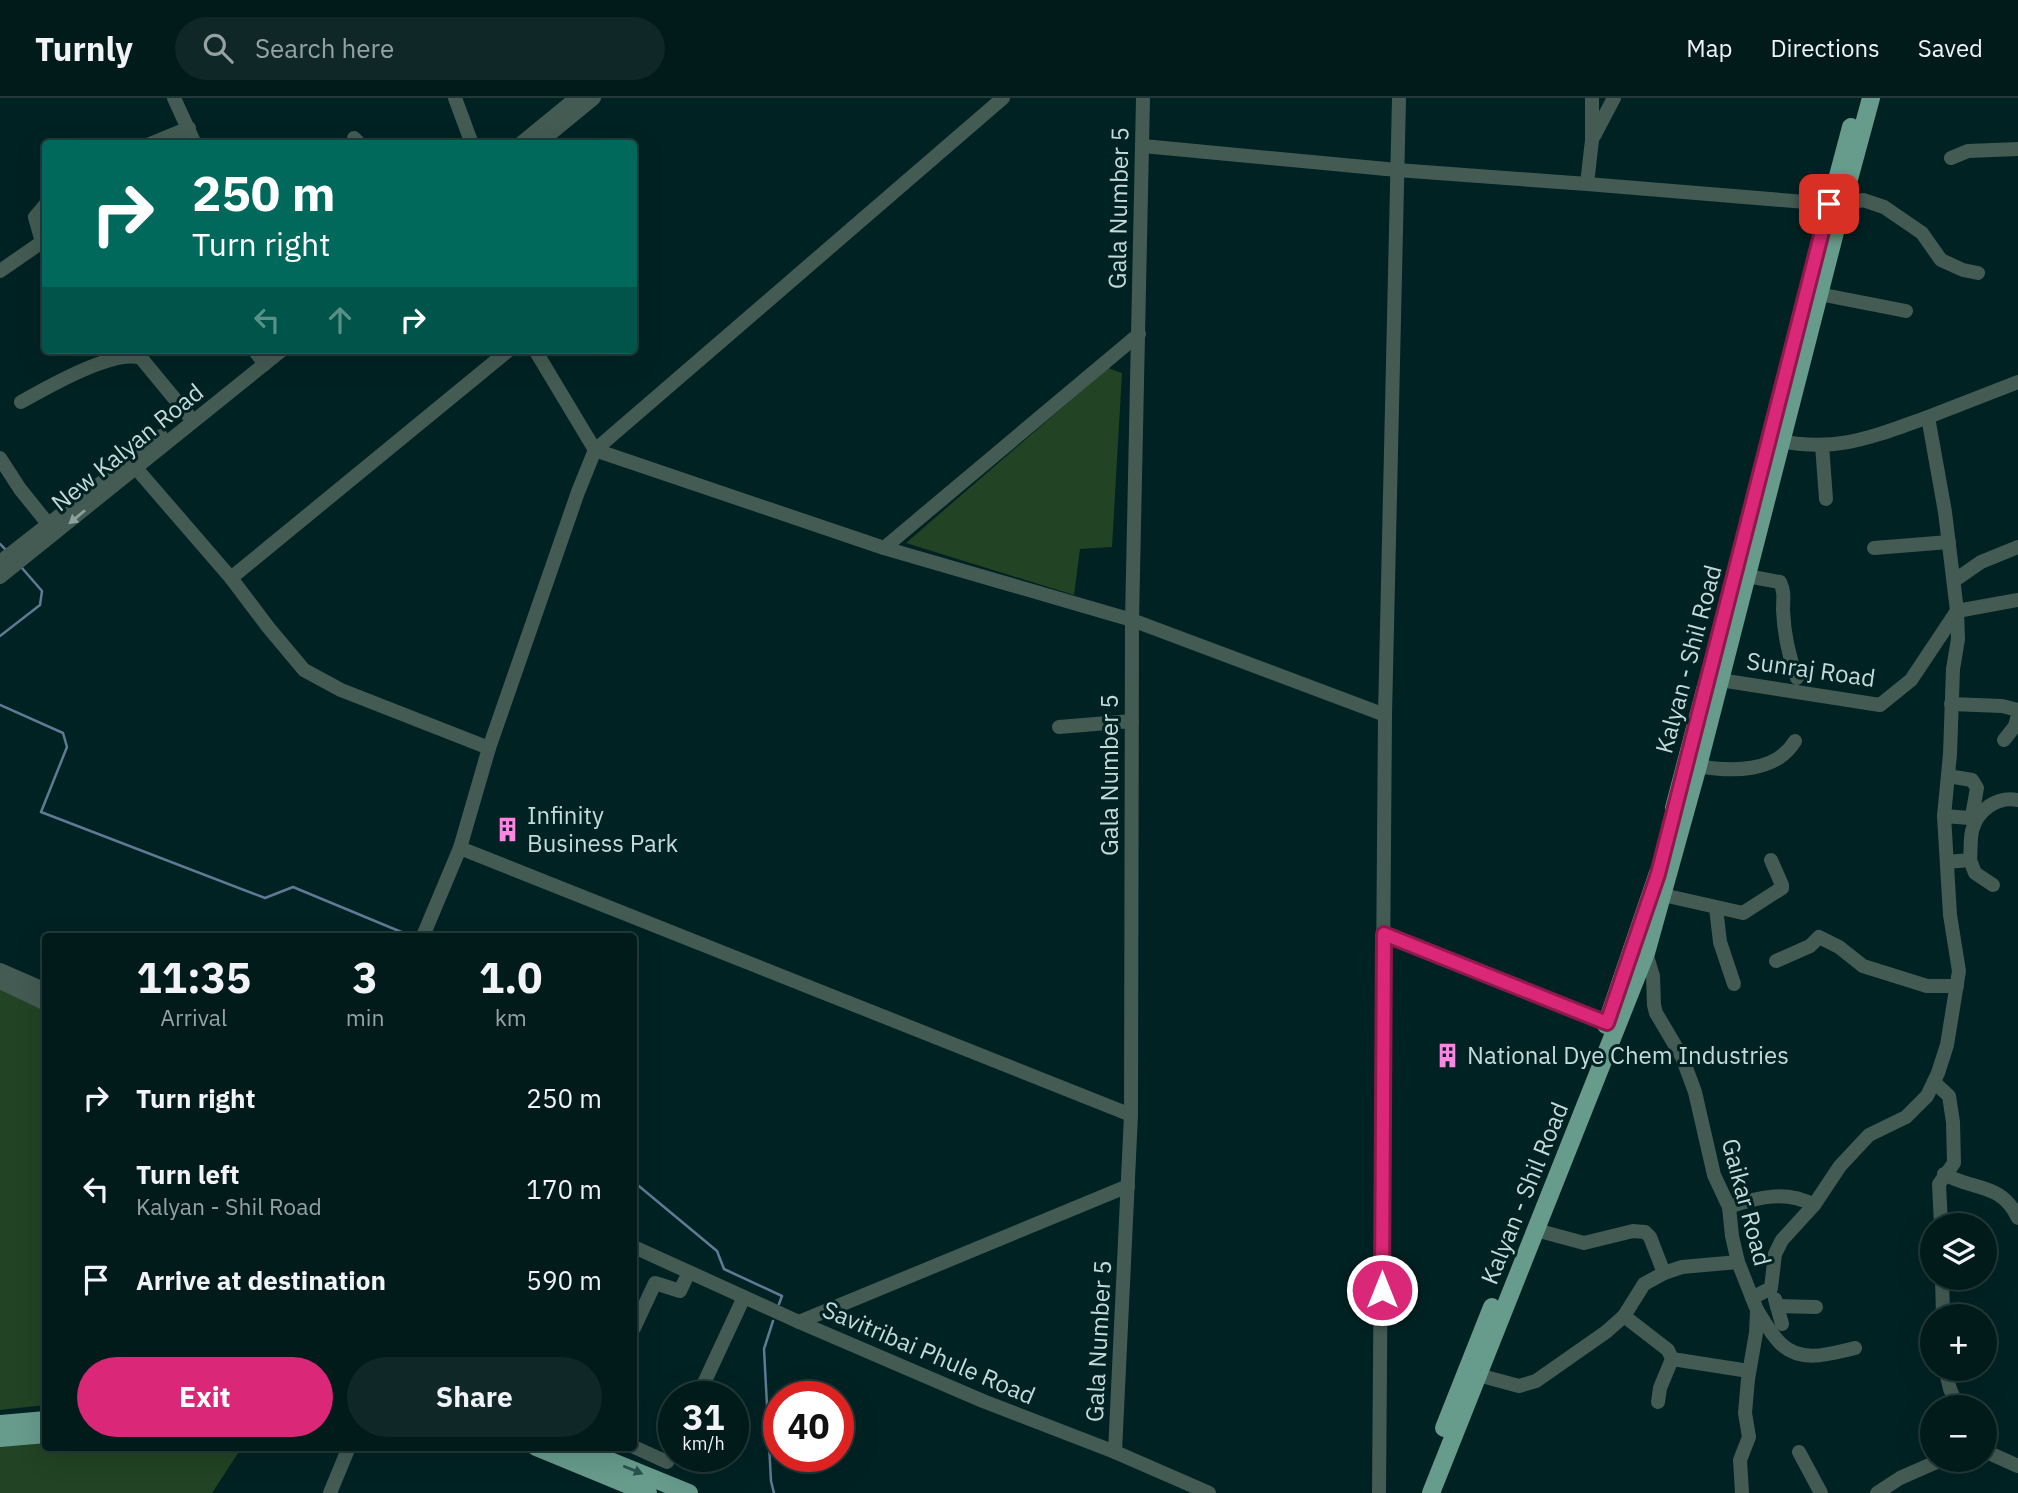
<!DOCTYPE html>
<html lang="en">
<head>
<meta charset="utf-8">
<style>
	body { margin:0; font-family:"IBM Plex Sans",sans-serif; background:#0f2727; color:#f1f3f6; height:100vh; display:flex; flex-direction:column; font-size:26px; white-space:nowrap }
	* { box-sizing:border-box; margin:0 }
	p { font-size:23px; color:#96a1a2 }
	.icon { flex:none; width:38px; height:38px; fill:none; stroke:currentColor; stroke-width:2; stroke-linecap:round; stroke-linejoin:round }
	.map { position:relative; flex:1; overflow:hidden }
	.panel { position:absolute; left:42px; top:835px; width:595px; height:518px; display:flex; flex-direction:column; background:#011a1a; border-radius:7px; box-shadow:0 7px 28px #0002,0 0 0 2px #233839 }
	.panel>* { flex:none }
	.hud { position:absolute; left:42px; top:42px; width:595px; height:214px; border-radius:7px; box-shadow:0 7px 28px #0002,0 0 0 2px #233839; background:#00695c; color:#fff; overflow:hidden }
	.buttons { position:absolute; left:1920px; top:1115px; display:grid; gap:14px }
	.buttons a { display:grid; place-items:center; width:77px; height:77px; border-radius:50%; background:#011a1a; box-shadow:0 7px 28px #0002,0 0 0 2px #233839; font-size:35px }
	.speed { position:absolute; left:658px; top:1283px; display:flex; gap:14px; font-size:35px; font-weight:700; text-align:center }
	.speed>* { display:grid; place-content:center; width:91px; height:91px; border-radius:50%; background:#011a1a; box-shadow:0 7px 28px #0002,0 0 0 2px #233839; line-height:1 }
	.speed small { font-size:18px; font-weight:400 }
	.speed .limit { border:10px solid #d22; background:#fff; color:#111 }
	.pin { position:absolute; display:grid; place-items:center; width:60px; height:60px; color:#fff; margin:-30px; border-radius:14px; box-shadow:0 4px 10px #0006 }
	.me { position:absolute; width:77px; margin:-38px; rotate:0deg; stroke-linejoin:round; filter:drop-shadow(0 0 5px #0008) }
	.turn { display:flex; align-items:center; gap:24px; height:147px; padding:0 35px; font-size:32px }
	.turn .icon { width:91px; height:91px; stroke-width:2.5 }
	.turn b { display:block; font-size:49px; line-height:60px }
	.lanes { display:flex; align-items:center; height:66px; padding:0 35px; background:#0003; justify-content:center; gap:35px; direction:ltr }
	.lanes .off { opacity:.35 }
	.eta { display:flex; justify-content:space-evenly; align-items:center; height:119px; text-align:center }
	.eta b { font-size:42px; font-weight:800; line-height:49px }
	.primary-button { display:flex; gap:14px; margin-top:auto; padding:14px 35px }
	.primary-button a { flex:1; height:80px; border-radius:42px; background:#db2777; color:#fff; font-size:28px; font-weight:800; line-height:80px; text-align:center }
	.primary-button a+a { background:#0f2727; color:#f1f3f6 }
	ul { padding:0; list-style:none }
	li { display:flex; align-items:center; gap:21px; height:91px; padding:0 35px }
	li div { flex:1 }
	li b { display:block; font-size:26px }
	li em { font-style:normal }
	header { display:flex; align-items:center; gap:42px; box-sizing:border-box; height:98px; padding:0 35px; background:#011a1a; border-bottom:2px solid #233839 }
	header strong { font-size:33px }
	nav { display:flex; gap:38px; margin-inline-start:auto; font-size:24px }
	.search { width:490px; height:63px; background:#0f2727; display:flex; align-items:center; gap:18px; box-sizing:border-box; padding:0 24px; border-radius:38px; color:#96a1a2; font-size:26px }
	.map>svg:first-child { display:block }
</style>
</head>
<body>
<header>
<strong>Turnly</strong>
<div class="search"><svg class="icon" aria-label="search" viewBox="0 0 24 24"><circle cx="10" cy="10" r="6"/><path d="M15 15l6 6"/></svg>Search here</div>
<nav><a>Map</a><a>Directions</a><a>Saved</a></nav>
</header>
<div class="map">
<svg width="2018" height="1395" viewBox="0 0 2018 1395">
	<rect width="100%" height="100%" fill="#012223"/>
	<!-- green -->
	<g fill="#224324">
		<path d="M1108 270 1122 275 1112 449 1080 451 1074 497 906 445Z"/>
		<path d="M0 890 46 910 45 1307 0 1312Z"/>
		<path d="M45 1339 46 1349H242L212 1395H0V1343Z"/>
	</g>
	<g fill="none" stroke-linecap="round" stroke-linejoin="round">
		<!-- stream -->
		<g stroke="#5e7a94" stroke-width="2.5">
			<path d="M0 446 6 452"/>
			<path d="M0 538 40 507 42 493 22 470"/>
			<path d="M0 607 63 635 67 649 41 714 265 800 293 789 411 838"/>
			<path d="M634 1084 717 1153 724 1171 782 1198 779 1206"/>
			<path d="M773 1223 764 1251 771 1383 774 1395"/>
		</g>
		<!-- minor -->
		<g stroke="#435b53" stroke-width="14">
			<path d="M174 0 195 46"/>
			<path d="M455 0 472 46"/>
			<path d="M1594 38 1614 0"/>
			<path d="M354 40 360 46"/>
			<path d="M150 46 189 30"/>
			<path d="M520 46 576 0"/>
			<path d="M538 46 594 0"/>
			<path d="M1143 48 1397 72 1587 86 1592 42V0"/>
			<path d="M1951 60 1968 53 2018 51"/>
			<path d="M1587 86 1842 107 1863 102 1884 109 1922 135 1941 162 1963 172 1978 175"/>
			<path d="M0 173 42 144 35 119 46 106"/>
			<path d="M1819 196 1906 213"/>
			<path d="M254 252 265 266"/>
			<path d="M535 252 595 352 884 450 1132 522 1385 617"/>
			<path d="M21 304C46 290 113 251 141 260L193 323"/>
			<path d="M1928 319 2018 284"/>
			<path d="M1822 347 1826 401"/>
			<path d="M0 360 20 391 53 432"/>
			<path d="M129 362 231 480 509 252"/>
			<path d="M884 450 1139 236"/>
			<path d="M1874 450 1949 444"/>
			<path d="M0 464 161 338"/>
			<path d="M1747 478 1780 484C1785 495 1783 501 1783 512 1784 535 1789 559 1797 580"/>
			<path d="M0 479 282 252"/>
			<path d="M231 480 268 529 304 572 341 592 489 650"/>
			<path d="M1955 482 1981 464 2018 449"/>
			<path d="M1720 582 1880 607 1911 582 1957 513 2018 502"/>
			<path d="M1951 606 2002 608 2018 612"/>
			<path d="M1059 629 1132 623"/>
			<path d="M2004 642 2015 628 2018 617"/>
			<path d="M1698 668C1731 674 1776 675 1795 643"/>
			<path d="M1944 718 1970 720 1972 718 1977 690 1972 682 1948 678"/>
			<path d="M460 750 489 650 578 394 595 352 1003 0"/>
			<path d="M1970 762 1975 775 1993 787"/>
			<path d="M1947 764 1970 762C1971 753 1970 742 1972 733 1977 712 1997 698 2018 702"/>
			<path d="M1663 797 1743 815 1782 790V787L1771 762"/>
			<path d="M1716 810 1720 844 1734 886"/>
			<path d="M1384 837 1607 924"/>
			<path d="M423 838 460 750 1131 1017"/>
			<path d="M1641 853 1646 855 1653 878 1654 907 1656 915 1682 959 1695 994 1714 1077 1729 1109 1732 1138 1738 1164 1757 1212 1756 1235 1748 1281 1745 1315 1749 1339 1740 1362 1742 1395"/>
			<path d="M1776 863 1810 848 1819 839 1839 849 1863 868 1927 888H1957"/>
			<path d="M0 872 46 892"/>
			<path d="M0 884 46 906"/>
			<path d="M1934 984 1949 998 1953 1024 1954 1065 1939 1086 1941 1127"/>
			<path d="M1944 1076C1974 1093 2001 1084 2018 1120"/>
			<path d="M1729 1109C1758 1099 1786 1092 1814 1107"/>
			<path d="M634 1149 799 1224 983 1303 1115 1354 1209 1395"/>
			<path d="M1664 1175 1682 1169 1738 1164"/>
			<path d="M1942 1180 1943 1218"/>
			<path d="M1752 1200 1771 1190 1775 1156 1782 1142 1814 1107 1840 1068 1869 1037 1906 1019 1927 998 1938 975 1947 947 1959 873 1950 817 1944 718 1950 656 1953 571 1958 541 1957 513 1945 414 1928 319C1870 340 1833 356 1771 341"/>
			<path d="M1775 1201 1782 1226"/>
			<path d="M1777 1208 1816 1209"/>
			<path d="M1757 1212C1764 1223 1771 1236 1780 1245 1801 1266 1830 1256 1855 1250"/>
			<path d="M1624 1218 1668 1252 1672 1261 1660 1290 1658 1304"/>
			<path d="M799 1224 1128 1088"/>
			<path d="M634 1230 655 1185 680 1193 689 1174"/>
			<path d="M1672 1261 1749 1273"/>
			<path d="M1945 1270 1950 1291 1958 1309"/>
			<path d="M1478 1277 1519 1288 1536 1283 1606 1234 1624 1218 1644 1186 1664 1175 1650 1139 1645 1134 1633 1133 1584 1145 1536 1132"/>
			<path d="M698 1298 744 1199"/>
			<path d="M634 1349 667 1364 674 1350"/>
			<path d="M1984 1350 1989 1355 2018 1368"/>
			<path d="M1115 1354 1131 1017 1132 522 1143 0"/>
			<path d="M1799 1354 1821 1395"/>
			<path d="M330 1395 349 1349"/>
			<path d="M1379 1395 1385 617 1399 0"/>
			<path d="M1877 1395 1900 1380 1941 1362"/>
		</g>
		<!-- major -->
		<g stroke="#679b8b" stroke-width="18">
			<path d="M1805 202 1851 29"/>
			<path d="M1674 710 1705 592"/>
			<path d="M1606 927 1658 775"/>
			<path d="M0 1326 46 1322"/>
			<path d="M1444 1330 1492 1209"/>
			<path d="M0 1340 46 1336"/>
			<path d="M536 1349 648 1395"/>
			<path d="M576 1349 689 1395"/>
			<path d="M1431 1395 1646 855 1698 668 1842 107 1871 0"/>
		</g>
	</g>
	<!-- one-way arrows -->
	<defs><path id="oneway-solid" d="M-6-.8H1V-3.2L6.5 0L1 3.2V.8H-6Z" transform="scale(1.75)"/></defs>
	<use fill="#8aa19e" href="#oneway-solid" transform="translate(77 419) rotate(140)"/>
	<use fill="#2a524d" href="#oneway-solid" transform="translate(633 1372) rotate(22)"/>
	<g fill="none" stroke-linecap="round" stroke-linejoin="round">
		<defs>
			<path id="route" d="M1382 1192 1384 836 1607 925 1658 776 1829 106"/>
		</defs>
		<!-- route casing -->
		<use href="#route" stroke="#8e194d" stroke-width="18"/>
		<!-- route -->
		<use href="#route" stroke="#db2777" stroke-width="12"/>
	</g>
	<!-- icons -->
	<defs>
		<symbol id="building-bare" viewBox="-9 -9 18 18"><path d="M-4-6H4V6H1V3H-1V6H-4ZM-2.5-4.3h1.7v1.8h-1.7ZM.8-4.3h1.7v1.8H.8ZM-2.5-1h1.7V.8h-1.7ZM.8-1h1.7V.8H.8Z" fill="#fd86e1" stroke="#012223" stroke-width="2.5" paint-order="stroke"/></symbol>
	</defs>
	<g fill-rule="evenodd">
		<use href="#building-bare" x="490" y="714" width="35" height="35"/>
		<use href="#building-bare" x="1430" y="940" width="35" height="35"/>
	</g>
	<g text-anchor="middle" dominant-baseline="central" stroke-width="6" stroke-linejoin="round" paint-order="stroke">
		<!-- street labels -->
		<g font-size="24" fill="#c4dadb" stroke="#012223">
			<text transform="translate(1118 110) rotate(-89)">Gala Number 5</text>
			<text transform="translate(127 349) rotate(-39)">New Kalyan Road</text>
			<text transform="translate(1688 561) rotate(-75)">Kalyan - Shil Road</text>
			<text transform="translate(1811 571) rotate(8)">Sunraj Road</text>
			<text transform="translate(1109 677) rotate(-90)">Gala Number 5</text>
			<text transform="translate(1524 1095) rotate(-68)">Kalyan - Shil Road</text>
			<text transform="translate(1747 1104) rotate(75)">Gaikar Road</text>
			<text transform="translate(1098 1243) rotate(-87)">Gala Number 5</text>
			<text transform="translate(929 1254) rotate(23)">Savitribai Phule Road</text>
		</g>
		<!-- poi labels -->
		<g font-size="24" fill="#c4dadb" stroke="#012223" text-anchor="start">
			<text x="527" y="717">Infinity<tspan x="527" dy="28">Business Park</tspan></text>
			<text x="1467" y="957">National Dye Chem Industries</text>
		</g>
	</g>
</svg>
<div class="buttons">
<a><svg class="icon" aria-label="layers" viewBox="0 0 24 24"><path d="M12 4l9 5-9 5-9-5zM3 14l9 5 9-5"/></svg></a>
<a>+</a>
<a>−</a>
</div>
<div class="speed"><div>31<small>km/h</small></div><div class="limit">40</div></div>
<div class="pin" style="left:1829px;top:106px;background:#d93025"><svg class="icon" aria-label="arrive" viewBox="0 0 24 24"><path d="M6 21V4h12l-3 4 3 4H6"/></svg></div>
<svg class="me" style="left:1382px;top:1192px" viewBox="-20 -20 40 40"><circle r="17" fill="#db2777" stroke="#fff" stroke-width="3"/><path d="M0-11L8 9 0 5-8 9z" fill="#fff"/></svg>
<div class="hud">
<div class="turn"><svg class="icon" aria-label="right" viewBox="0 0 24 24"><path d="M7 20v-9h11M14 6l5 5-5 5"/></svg><div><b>250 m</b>Turn right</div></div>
<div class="lanes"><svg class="icon off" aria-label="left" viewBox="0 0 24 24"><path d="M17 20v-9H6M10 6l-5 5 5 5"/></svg><svg class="icon off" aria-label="ahead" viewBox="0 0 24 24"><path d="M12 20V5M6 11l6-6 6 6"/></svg><svg class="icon" aria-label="right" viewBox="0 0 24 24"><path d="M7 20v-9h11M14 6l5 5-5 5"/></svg></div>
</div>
<section class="panel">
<div class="eta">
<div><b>11:35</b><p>Arrival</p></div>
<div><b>3</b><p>min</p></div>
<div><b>1.0</b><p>km</p></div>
</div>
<ul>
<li><svg class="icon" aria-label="right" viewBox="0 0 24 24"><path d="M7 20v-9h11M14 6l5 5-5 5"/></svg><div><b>Turn right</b></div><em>250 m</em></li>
<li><svg class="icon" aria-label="left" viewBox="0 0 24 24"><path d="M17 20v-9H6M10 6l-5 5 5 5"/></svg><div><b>Turn left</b><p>Kalyan - Shil Road</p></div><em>170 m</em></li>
<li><svg class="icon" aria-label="arrive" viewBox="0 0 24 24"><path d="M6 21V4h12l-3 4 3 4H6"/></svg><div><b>Arrive at destination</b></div><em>590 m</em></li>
</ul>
<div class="primary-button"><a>Exit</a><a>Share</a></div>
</section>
</div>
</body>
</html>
